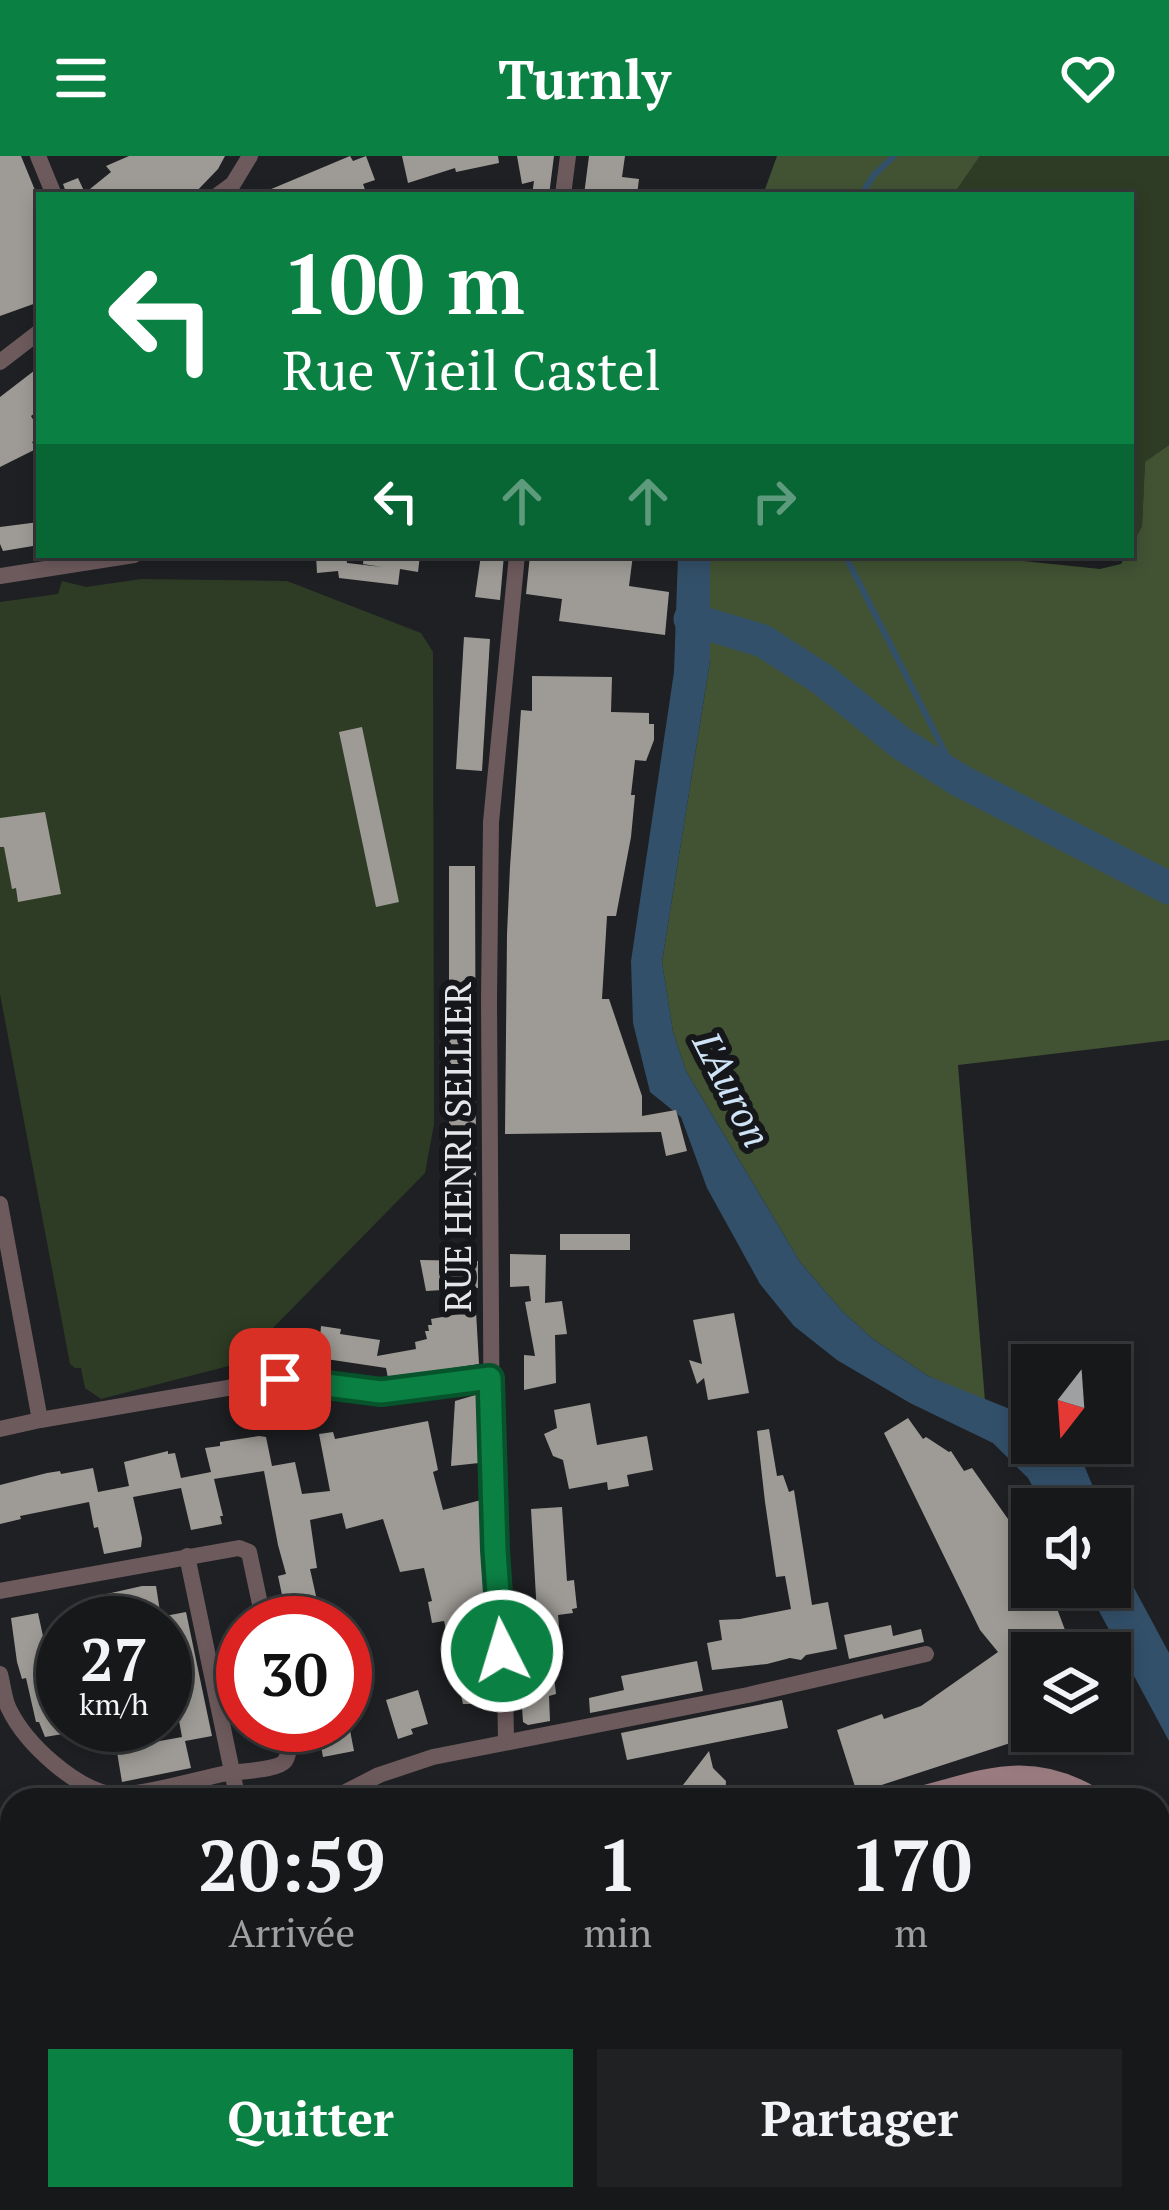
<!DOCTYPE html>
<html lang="fr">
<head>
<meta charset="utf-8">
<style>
	body { margin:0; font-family:"PT Serif",serif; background:#1f2123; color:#f1f3f6; height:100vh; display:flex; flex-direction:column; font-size:45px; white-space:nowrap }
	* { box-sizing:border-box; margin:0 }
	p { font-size:39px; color:#9ea0a2 }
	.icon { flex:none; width:66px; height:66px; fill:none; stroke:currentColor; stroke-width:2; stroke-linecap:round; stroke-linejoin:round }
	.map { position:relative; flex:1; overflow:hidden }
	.panel { position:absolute; left:0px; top:1632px; width:1170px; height:423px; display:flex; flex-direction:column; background:#16181a; border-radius:36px 36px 0 0; box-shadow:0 6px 18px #0003,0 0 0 3px #353739 }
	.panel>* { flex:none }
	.hud { position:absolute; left:36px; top:36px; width:1098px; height:366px; border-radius:0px; box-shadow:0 6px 18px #0003,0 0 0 3px #353739; background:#0b8043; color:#fff; overflow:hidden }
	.needle { width:78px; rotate:197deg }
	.controls { position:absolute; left:1011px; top:1188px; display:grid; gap:24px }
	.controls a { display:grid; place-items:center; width:120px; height:120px; border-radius:0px; background:#16181a; box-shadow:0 6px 18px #0003,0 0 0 3px #353739; font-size:60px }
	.speed { position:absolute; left:36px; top:1440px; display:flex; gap:24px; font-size:60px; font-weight:700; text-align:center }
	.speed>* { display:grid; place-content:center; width:156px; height:156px; border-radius:50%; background:#16181a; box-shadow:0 6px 18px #0003,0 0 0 3px #353739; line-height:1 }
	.speed small { font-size:30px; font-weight:400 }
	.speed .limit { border:18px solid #d22; background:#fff; color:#111 }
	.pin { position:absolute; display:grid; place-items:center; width:102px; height:102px; color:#fff; margin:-51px; border-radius:24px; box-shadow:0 6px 18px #0006 }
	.me { position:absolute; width:132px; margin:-66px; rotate:355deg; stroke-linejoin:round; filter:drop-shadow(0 0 9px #0008) }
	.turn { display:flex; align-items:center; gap:42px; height:252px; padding:0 48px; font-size:54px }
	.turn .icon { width:156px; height:156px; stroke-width:2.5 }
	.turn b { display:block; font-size:84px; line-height:102px }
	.lanes { display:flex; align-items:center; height:114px; padding:0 48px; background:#0003; justify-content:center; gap:60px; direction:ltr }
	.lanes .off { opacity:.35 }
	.eta { display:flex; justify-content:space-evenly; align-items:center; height:204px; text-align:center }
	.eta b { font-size:72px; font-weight:800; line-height:84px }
	.primary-button { display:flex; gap:24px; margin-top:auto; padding:24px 48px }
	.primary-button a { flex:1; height:138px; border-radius:0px; background:#0b8043; color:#fff; font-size:48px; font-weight:800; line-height:138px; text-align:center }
	.primary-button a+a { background:#1f2123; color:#f1f3f6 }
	header { display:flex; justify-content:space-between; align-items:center; height:156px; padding:0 48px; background:#0b8043; color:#fff; font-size:54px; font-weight:800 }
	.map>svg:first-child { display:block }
</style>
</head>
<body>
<header><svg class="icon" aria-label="menu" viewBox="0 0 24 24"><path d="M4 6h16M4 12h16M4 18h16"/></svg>Turnly<svg class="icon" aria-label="heart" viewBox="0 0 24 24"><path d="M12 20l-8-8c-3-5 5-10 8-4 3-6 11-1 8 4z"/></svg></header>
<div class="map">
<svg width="1169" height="2054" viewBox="0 0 1169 2054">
	<rect width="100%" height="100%" fill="#1e2023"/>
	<!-- green -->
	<g fill="#2e3c25">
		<path d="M980 0H1169V289L1145 307 1142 370 1131 391V39H953Z"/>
		<path d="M141 423 287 425 421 477 433 496 434 968 425 1017 269 1176 253 1182 245 1190 248 1205 101 1243 85 1232 81 1212H75L70 1208 0 838V446L58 438 62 425 86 431Z"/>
	</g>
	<!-- forest -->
	<g fill="#415333">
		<path d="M777 0H980L953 39H763Z"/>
		<path d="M1169 289V884L958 909 985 1245 928 1220 873 1183 843 1156 800 1106 686 915 673 876 662 806 710 505V399H966L1100 413 1121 408 1126 399H1131V391L1142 370 1145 306Z"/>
	</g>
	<!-- water -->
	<g fill="#33506a">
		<path d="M678 399H710V505L662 806 673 876 686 915 800 1106 843 1156 873 1183 928 1220 1032 1262V1287H1075L1102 1353H1045L1028 1322 993 1287 910 1247 837 1204 794 1170 760 1128 707 1032 681 961 650 936 633 867 631 805 674 516Z"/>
		<path d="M1110 1372 1133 1430 1169 1497V1585L1086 1431H1110Z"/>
	</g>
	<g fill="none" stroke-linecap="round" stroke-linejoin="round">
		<!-- stream -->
		<g stroke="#33506a" stroke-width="6">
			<path d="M861 39 874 19 894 0"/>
			<path d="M845 399 959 624"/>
		</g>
		<!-- river -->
		<path stroke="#33506a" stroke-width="33" d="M690 463 763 485 822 523 902 588 959 624 1169 732"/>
	</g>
	<!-- building -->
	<g fill="#9e9b96">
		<path d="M0 0H21L39 44V146L0 160Z"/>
		<path d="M129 0H225L218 13 193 39H67L63 28 78 22 85 37 111 16 106 10Z"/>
		<path d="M350 0 353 5 366 0 375 24 363 28 367 39H257Z"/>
		<path d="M402 0H498L499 7 456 16 455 12 408 27Z"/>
		<path d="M517 0H554L549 39H532L534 25 522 28Z"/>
		<path d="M589 0H625L622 21 639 23 637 39H584Z"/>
		<path d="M39 211V254L31 260 39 274V283L32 286 36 293 0 311V241Z"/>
		<path d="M39 366V389L3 395 0 388V371Z"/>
		<path d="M316 399H346L347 407 382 411 363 408 364 399H420L418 416 400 413 398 429 339 422 338 415 317 417Z"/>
		<path d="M481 399H504L500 444 475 441Z"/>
		<path d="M530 399H633L629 430 669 436 665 479 559 465 562 443 526 438Z"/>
		<path d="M464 481 490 483 482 615 456 613Z"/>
		<path d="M532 520 612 521 611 556 649 557V568H654V584L646 605 635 604 631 639H635L631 681 616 760H607L602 843H609L642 940V960L676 954 687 995 666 1000 661 976 505 978 507 778 510 711 521 554 532 555Z"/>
		<path d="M362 571 399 746 376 751 339 576Z"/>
		<path d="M45 656 61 738 18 746 16 732 12 733 4 691H0V662Z"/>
		<path d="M449 710H475L476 1017V1032H470L469 1070H447V1034L457 1019V973H449Z"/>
		<rect x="560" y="1078" width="70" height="16"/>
		<path d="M510 1098 546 1099 545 1147 562 1145 567 1178 555 1179 556 1227 524 1234V1199L535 1200 525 1146 531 1145 529 1130 510 1131Z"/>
		<path d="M420 1104 478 1105V1132L426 1135Z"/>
		<path d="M476 1155 479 1208 388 1222 386 1212 286 1197 308 1180 320 1182 321 1170 341 1173 340 1178 380 1184 377 1200 416 1193 415 1186 427 1183 425 1175H429L428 1169H432L431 1163Z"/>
		<path d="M734 1157 749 1237 708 1244 704 1222 697 1228 689 1204 702 1208 693 1164Z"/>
		<path d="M479 1238V1307L451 1310 455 1245Z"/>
		<path d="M590 1247 597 1289 647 1280 653 1314 627 1319 629 1330 608 1334 607 1326 569 1333 563 1304 553 1300 544 1278 557 1272 554 1254Z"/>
		<path d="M908 1262 923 1283 926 1281 949 1296 951 1295 964 1315 972 1312 1032 1397V1431H1049L1065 1474 1066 1497H1032V1580L857 1637 837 1574 882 1558 884 1563 921 1550 998 1496 980 1474 884 1277Z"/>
		<path d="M428 1265 438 1314 433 1316 443 1354 481 1344 493 1548H463L444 1465 432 1467 428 1446 432 1445 424 1412 400 1416 383 1363 346 1373 342 1357 310 1364 317 1412 310 1413 322 1467H288L278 1420 286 1418 278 1389 264 1315 214 1323 223 1360H220L222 1368 191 1374 181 1332 133 1341 142 1382 141 1391 104 1398 98 1371 94 1372 89 1346 20 1360 21 1363 0 1368V1329L47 1317 60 1315 61 1318 93 1312 98 1336 129 1330 124 1306 168 1295V1298L175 1297 181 1322 211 1316 205 1292 220 1290V1286L259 1280 266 1281 272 1310 295 1306 302 1338 330 1335 319 1278 333 1276 335 1283Z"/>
		<path d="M769 1273 777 1320 783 1319 789 1336 794 1334 812 1449 828 1446 837 1493 806 1499 801 1504 790 1502 767 1508 712 1514 707 1487 722 1484 719 1464 740 1463 791 1453 785 1420 776 1421 765 1346 757 1275Z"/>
		<path d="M562 1351 567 1425 574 1424 577 1452 572 1453 573 1457 558 1459 561 1492 551 1494 556 1538 549 1540 550 1565 528 1569 523 1566 516 1463 537 1459 531 1353Z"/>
		<path d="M142 1430H156L161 1462 137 1467H93L89 1442Z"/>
		<path d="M186 1456 212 1580 185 1585 191 1612 122 1626 117 1596 132 1593V1590L182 1581 175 1543 177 1542 165 1494V1460Z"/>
		<path d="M38 1457 51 1517 58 1516 63 1544V1578L45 1581 39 1566H36L26 1522 22 1523 17 1506 11 1462Z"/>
		<path d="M891 1469 893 1480 921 1473 924 1486 849 1503 844 1479Z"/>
		<path d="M697 1505 703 1535 590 1557 589 1542 624 1534 621 1520Z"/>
		<path d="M418 1534 428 1568 411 1573 413 1578 398 1583 386 1544Z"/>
		<path d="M782 1544 788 1572 627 1604 621 1577Z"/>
		<path d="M317 1569H349L354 1595 323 1601Z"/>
		<path d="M709 1595 713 1612 726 1625 725 1644H647V1640L683 1629Z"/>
	</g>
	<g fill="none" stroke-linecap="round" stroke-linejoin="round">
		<!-- street -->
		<g stroke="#6d5a5d" stroke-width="16">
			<path d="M38 0 54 39"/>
			<path d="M218 39 233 28 250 0"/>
			<path d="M563 39 568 0"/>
			<path d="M0 206 39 176"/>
			<path d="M0 420 134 399"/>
			<path d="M0 1048 40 1264"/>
			<path d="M0 1273 40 1264 280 1223 308 1224 381 1236 490 1222"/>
			<path d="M187 1400 238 1644"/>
			<path d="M0 1435 239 1392 249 1396 264 1467"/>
			<path d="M0 1518C3 1529 4 1543 9 1553 26 1588 75 1633 114 1639 135 1641 199 1623 223 1618 237 1615 277 1615 285 1605 292 1595 286 1580 284 1569"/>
			<path d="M506 1584 505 1527 492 1320 489 843 491 666 517 399"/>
			<path d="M330 1644 379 1619 433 1601 748 1539 926 1498"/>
			<path d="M1158 1668 1169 1670"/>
			<path d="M1158 1721 1169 1705"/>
			<path d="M325 2043 327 2054"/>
			<path d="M518 2043 525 2054"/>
			<path d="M1077 2043 1081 2054"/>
		</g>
		<!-- secondary -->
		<g stroke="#997b80" stroke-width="24">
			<path d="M914 1644C983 1627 1027 1603 1094 1644"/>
			<path d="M1006 1644 1015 1642 1032 1644"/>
			<path d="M0 1714H12"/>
			<path d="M1158 1759 1169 1787"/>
			<path d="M1158 1816 1169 1844"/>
		</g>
	</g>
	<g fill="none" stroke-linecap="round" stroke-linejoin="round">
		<defs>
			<path id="route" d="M280 1223 381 1236 490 1222 495 1394 502 1495"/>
		</defs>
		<!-- route casing -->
		<use href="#route" stroke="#07532c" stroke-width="30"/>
		<!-- route -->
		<use href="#route" stroke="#0b8043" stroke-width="21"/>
	</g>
	<g text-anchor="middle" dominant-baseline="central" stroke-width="12" stroke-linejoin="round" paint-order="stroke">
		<!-- street labels -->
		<g font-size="36" fill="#e5e6e9" stroke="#15171a">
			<text transform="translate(457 991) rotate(-90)">RUE HENRI SELLIER</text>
		</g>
		<!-- water labels -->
		<g font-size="39" font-style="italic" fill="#cfe3f6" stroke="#15171a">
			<text transform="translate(733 933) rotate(63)">L'Auron</text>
		</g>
	</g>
</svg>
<div class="controls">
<a><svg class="needle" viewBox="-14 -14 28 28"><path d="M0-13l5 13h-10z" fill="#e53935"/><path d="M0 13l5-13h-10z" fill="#9ea0a2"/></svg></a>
<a><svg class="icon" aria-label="sound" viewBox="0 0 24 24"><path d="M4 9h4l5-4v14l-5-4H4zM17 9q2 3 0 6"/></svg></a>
<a><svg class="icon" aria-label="layers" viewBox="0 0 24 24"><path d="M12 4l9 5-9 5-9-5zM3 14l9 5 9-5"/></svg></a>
</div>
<div class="speed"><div>27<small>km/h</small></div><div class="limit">30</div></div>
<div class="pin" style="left:280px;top:1223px;background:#d93025"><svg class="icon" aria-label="arrive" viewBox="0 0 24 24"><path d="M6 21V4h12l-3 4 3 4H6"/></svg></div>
<svg class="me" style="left:502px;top:1495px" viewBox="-20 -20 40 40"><circle r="17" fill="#0b8043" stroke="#fff" stroke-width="3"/><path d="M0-11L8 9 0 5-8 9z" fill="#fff"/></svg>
<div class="hud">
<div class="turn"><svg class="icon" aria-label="left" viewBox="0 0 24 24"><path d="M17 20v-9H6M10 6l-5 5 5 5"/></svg><div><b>100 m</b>Rue Vieil Castel</div></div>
<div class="lanes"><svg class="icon" aria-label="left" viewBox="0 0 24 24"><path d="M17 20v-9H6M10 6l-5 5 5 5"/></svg><svg class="icon off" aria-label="ahead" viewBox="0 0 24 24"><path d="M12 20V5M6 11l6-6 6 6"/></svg><svg class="icon off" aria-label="ahead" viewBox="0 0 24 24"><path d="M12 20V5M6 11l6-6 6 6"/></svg><svg class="icon off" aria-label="right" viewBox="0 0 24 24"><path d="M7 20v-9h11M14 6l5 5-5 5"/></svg></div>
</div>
<section class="panel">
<div class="eta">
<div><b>20:59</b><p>Arrivée</p></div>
<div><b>1</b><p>min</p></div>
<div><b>170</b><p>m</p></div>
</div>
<div class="primary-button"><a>Quitter</a><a>Partager</a></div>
</section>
</div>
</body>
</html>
